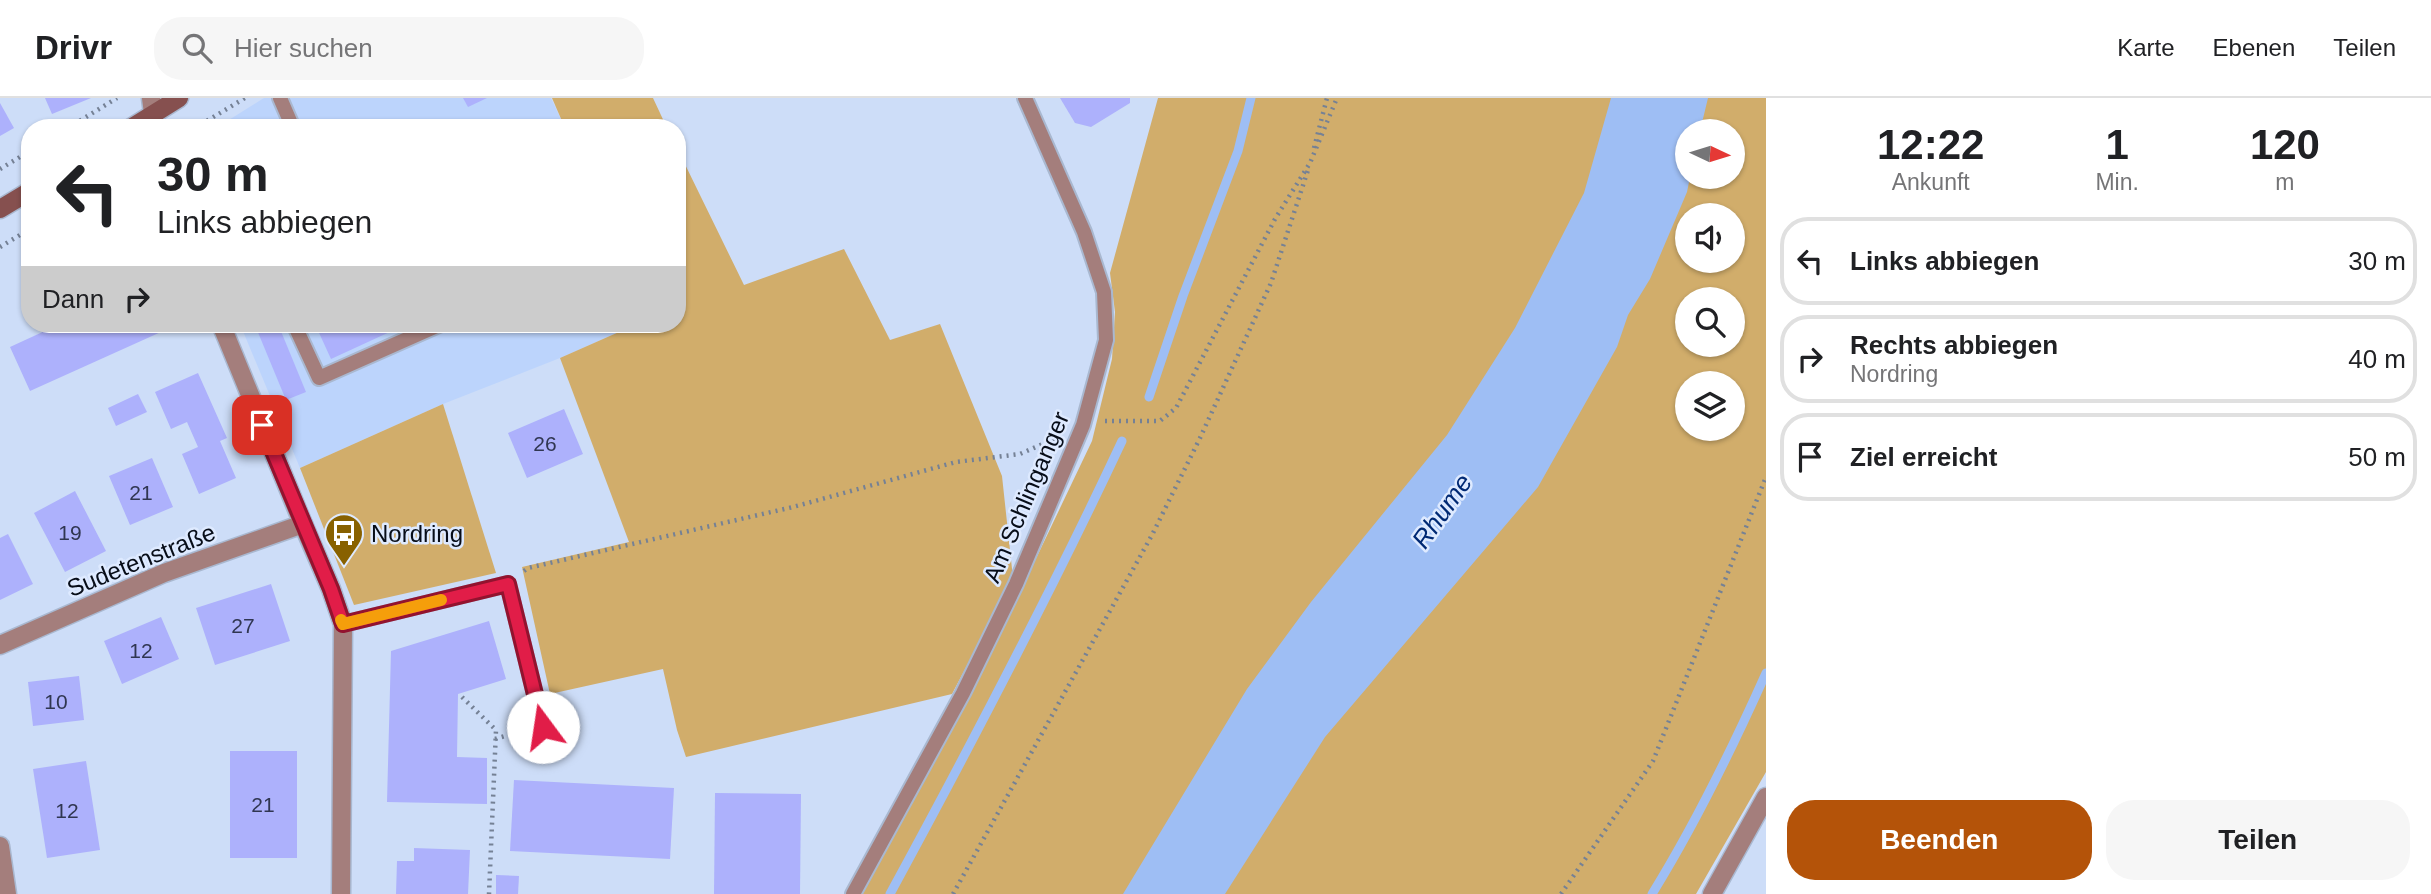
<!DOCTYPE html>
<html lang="de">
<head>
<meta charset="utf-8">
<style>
	body { margin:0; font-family:Arial,sans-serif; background:#f6f6f6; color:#202124; height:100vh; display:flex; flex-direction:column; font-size:26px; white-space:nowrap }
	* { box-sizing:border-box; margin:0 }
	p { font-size:23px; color:#757577 }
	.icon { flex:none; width:38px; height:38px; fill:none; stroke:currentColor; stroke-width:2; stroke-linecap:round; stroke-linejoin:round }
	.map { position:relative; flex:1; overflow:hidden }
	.side { display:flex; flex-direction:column; background:#fff; width:665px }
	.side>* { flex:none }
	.hud { position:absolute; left:21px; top:21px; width:665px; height:214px; border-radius:28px; box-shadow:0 2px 5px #0004; background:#fff; color:#202124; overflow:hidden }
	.needle { width:46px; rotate:94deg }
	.tools { position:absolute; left:1675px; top:21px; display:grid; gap:14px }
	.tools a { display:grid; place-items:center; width:70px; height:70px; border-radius:50%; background:#fff; box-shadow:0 2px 5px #0004; font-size:35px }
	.pin { position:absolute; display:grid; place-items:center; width:60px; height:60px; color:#fff; margin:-30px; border-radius:14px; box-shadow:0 4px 10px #0006 }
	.me { position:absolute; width:77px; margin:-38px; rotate:346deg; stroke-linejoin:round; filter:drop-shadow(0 0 5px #0008) }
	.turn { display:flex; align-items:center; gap:24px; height:147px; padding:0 21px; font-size:32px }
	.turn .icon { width:91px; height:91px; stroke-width:2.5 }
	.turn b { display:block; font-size:49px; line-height:60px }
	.then { display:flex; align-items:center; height:66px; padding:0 21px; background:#0003; gap:14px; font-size:26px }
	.eta { display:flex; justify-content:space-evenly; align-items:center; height:119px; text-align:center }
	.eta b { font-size:42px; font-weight:800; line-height:49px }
	.cta { display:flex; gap:14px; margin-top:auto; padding:14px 21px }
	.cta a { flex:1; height:80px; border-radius:28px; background:#b45309; color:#fff; font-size:28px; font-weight:800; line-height:80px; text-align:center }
	.cta a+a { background:#f6f6f6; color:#202124 }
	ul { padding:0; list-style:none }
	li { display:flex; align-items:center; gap:21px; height:88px; margin:0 14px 10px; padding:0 7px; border:4px solid #e0e0e0; border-radius:28px }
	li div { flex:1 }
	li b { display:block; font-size:26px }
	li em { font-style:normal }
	header { display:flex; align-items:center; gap:42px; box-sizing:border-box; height:98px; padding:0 35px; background:#fff; border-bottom:2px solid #e0e0e0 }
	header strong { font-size:33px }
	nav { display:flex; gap:38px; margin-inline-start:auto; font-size:24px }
	.search { width:490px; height:63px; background:#f6f6f6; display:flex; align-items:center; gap:18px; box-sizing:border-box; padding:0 24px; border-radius:28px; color:#757577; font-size:26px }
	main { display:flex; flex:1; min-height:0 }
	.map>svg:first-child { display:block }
</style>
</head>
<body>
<header>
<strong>Drivr</strong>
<div class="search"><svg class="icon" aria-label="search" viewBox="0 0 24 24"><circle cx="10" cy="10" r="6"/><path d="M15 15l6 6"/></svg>Hier suchen</div>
<nav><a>Karte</a><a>Ebenen</a><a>Teilen</a></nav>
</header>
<main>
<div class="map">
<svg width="1766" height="796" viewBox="0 0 1766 796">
	<rect width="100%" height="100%" fill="#cdddf8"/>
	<!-- built -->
	<g fill="#bcd4fc">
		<path d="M264 0H551L565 30H216Z"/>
		<path d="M240 226H637L560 260 443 306 300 370Z"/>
	</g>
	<!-- green -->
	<g fill="#d1ad6b" fill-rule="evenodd">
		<path d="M552 0H653L667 30H565Z"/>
		<path d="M1158 0H1766V674L1696 796H861L1000 536 1092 343 1112 261 1115 214 1110 175ZM1687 33H1732V79H1687ZM1687 117H1732V163H1687ZM1687 201H1732V247H1687ZM1687 285H1732V331H1687Z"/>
		<path d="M677 50 744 187 844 151 890 242 940 226 1002 378 1013 480 952 596 686 659 677 632 663 571 550 596 522 469 629 444 560 260 637 226H677Z"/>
		<path d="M443 306 496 475 354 507 300 370Z"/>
	</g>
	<!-- water -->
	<path fill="#9ebef4" d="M1611 0H1708L1700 33H1687V79H1690L1687 94 1650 181 1628 217 1617 249 1538 389 1325 639 1225 796H1123L1247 591 1311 504 1447 337 1515 230 1584 95Z"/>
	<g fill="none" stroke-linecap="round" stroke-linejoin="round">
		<!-- stream -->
		<g stroke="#9ebef4" stroke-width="9">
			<path d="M1149 299 1183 198 1238 53 1251 0"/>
			<path d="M890 796C971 647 1050 497 1122 343"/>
			<path d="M1652 796C1696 725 1732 651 1766 575"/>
		</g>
	</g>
	<!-- building -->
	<g fill="#adb1fc">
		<path d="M45 0H91L52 16Z"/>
		<path d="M463 0H487L468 9Z"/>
		<path d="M1060 0H1130V5L1091 29 1075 25Z"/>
		<path d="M0 5 14 30 0 38Z"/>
		<path d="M60 226H171L172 229 30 293 10 249Z"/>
		<path d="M274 226H278L306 294 286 302 257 232Z"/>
		<path d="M315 226H407L331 261Z"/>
		<path d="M198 275 227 340 220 343 236 380 199 396 182 356 198 349 187 324 171 331 155 294Z"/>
		<path d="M138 296 147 314 116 328 108 310Z"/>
		<path d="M564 311 583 356 527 380 508 335Z"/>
		<path d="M152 360 173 409 130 427 109 378Z"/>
		<path d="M75 393 106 453 65 474 34 415Z"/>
		<path d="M8 436 33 486 0 502V440Z"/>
		<path d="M271 486 290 543 215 567 196 510Z"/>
		<path d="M161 519 179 561 122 586 104 543Z"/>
		<path d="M489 523 506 581 458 596 457 659 487 660V706L387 704 391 553Z"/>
		<path d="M79 578 84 622 33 628 28 584Z"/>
		<rect x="230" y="653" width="67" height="107"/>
		<path d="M86 663 100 752 47 760 33 671Z"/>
		<path d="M514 682 674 690 670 761 510 753Z"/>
		<path d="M715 695 801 696 800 796H714Z"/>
		<path d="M414 750 470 752 468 796H396L397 763H414Z"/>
		<path d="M496 777 519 778 518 796H496Z"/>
	</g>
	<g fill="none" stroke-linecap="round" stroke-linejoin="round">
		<defs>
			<g id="lane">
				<path d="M280 0 293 30"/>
				<path d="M294 226 319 280 441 226"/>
				<path d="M343 526 508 486 543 629"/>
				<path d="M853 796 963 595 1016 486 1083 327 1106 242 1104 194 1084 134 1025 0"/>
			</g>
			<g id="street">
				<path d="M151 0 155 30"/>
				<path d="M221 226 303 426 331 491 343 526 341 796"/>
				<path d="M0 547 164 475 303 426"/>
				<path d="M0 748 7 796"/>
				<path d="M1712 796 1766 699"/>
			</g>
			<g id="secondary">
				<path d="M131 30 179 0"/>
				<path d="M0 111 30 93"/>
			</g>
		</defs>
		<!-- lane casing -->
		<use href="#lane" stroke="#a9b8d0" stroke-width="18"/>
		<!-- street casing -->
		<use href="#street" stroke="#a9b8d0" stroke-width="21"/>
		<!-- secondary casing -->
		<use href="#secondary" stroke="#a9b8d0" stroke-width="21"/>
		<!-- path -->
		<g stroke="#758195" stroke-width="4.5" stroke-dasharray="2 5" stroke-linecap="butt">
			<path d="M68 30 117 0"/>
			<path d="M195 30 245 0"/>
			<path d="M1314 50 1327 0"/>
			<path d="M0 71 30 53"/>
			<path d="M0 149 30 131"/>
			<path d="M1105 323H1160L1176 310 1275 121 1310 65 1337 0"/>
			<path d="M524 473 528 470 793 409 956 364 1020 356 1054 341"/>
			<path d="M462 599 496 632 489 796"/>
			<path d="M495 641 505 638"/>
			<path d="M953 796 1152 437 1200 340 1271 185 1308 72"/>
			<path d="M1561 796 1653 663 1766 379"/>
		</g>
		<!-- lane -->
		<use href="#lane" stroke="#a47e7c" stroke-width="14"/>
		<!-- street -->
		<use href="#street" stroke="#a47e7c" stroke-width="18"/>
		<!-- secondary -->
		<use href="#secondary" stroke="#86504f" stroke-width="18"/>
	</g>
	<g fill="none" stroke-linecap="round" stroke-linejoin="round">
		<defs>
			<path id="route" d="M262 327 331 491 343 526 508 486 543 629"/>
		</defs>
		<!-- route casing -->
		<use href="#route" stroke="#92132f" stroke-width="18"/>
		<!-- route -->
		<use href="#route" stroke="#e11d48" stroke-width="12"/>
		<!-- slow -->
		<path stroke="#f59e0b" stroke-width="12" d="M341 522 343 526 441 502"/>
	</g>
	<!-- icons -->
	<defs>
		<symbol id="bus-pin" viewBox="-11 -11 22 30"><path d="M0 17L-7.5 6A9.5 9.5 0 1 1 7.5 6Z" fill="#886100" stroke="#deeaff"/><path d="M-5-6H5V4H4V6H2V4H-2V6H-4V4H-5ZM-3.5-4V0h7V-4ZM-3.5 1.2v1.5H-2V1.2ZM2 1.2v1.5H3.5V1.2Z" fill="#fff"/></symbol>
	</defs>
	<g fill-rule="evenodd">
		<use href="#bus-pin" x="322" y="413" width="44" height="60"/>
	</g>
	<g text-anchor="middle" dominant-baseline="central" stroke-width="5" stroke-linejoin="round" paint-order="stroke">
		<!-- number labels -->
		<g font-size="21" fill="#303651">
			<text x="545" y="345">26</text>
			<text x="141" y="394">21</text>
			<text x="70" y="434">19</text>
			<text x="243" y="527">27</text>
			<text x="141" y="552">12</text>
			<text x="56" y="603">10</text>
			<text x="263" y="706">21</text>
			<text x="67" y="712">12</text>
		</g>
		<!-- street labels -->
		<g font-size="24" fill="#070d18" stroke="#deeaff">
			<text transform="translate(1026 399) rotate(-67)">Am Schlinganger</text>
			<text transform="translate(141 462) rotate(-22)">Sudetenstraße</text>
		</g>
		<!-- poi labels -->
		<g font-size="24" fill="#070d18" stroke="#deeaff" text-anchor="start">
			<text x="371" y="435">Nordring</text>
		</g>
		<!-- water labels -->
		<g font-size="26" font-style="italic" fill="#002974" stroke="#deeaff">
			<text transform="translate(1442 413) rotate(-55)">Rhume</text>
		</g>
	</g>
</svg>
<div class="tools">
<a><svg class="needle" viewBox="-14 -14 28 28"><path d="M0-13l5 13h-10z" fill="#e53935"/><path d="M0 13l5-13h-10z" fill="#757577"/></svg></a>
<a><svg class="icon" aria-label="sound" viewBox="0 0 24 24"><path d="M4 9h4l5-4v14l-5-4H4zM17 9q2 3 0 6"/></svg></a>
<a><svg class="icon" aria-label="search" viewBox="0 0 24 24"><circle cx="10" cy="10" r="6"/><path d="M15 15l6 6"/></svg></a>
<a><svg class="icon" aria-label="layers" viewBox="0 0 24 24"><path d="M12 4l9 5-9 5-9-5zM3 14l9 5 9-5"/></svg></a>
</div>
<div class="pin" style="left:262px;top:327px;background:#d93025"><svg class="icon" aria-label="arrive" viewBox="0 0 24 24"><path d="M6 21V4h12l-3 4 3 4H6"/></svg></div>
<svg class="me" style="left:543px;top:629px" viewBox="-20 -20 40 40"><circle r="19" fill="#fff"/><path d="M0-13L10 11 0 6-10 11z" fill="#e11d48"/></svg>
<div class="hud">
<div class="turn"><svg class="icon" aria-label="left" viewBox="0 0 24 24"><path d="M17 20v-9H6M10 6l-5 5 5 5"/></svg><div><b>30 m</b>Links abbiegen</div></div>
<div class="then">Dann<svg class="icon" aria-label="right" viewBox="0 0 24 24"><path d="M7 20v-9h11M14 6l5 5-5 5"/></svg></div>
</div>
</div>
<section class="side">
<div class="eta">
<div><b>12:22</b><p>Ankunft</p></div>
<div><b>1</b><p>Min.</p></div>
<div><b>120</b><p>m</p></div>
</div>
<ul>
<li><svg class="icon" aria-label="left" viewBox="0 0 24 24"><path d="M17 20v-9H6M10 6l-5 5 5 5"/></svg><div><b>Links abbiegen</b></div><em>30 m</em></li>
<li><svg class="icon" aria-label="right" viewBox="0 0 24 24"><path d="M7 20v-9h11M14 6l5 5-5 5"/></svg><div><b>Rechts abbiegen</b><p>Nordring</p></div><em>40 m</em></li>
<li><svg class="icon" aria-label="arrive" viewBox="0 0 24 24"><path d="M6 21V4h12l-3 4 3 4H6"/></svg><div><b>Ziel erreicht</b></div><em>50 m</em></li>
</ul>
<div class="cta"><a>Beenden</a><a>Teilen</a></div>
</section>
</main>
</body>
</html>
